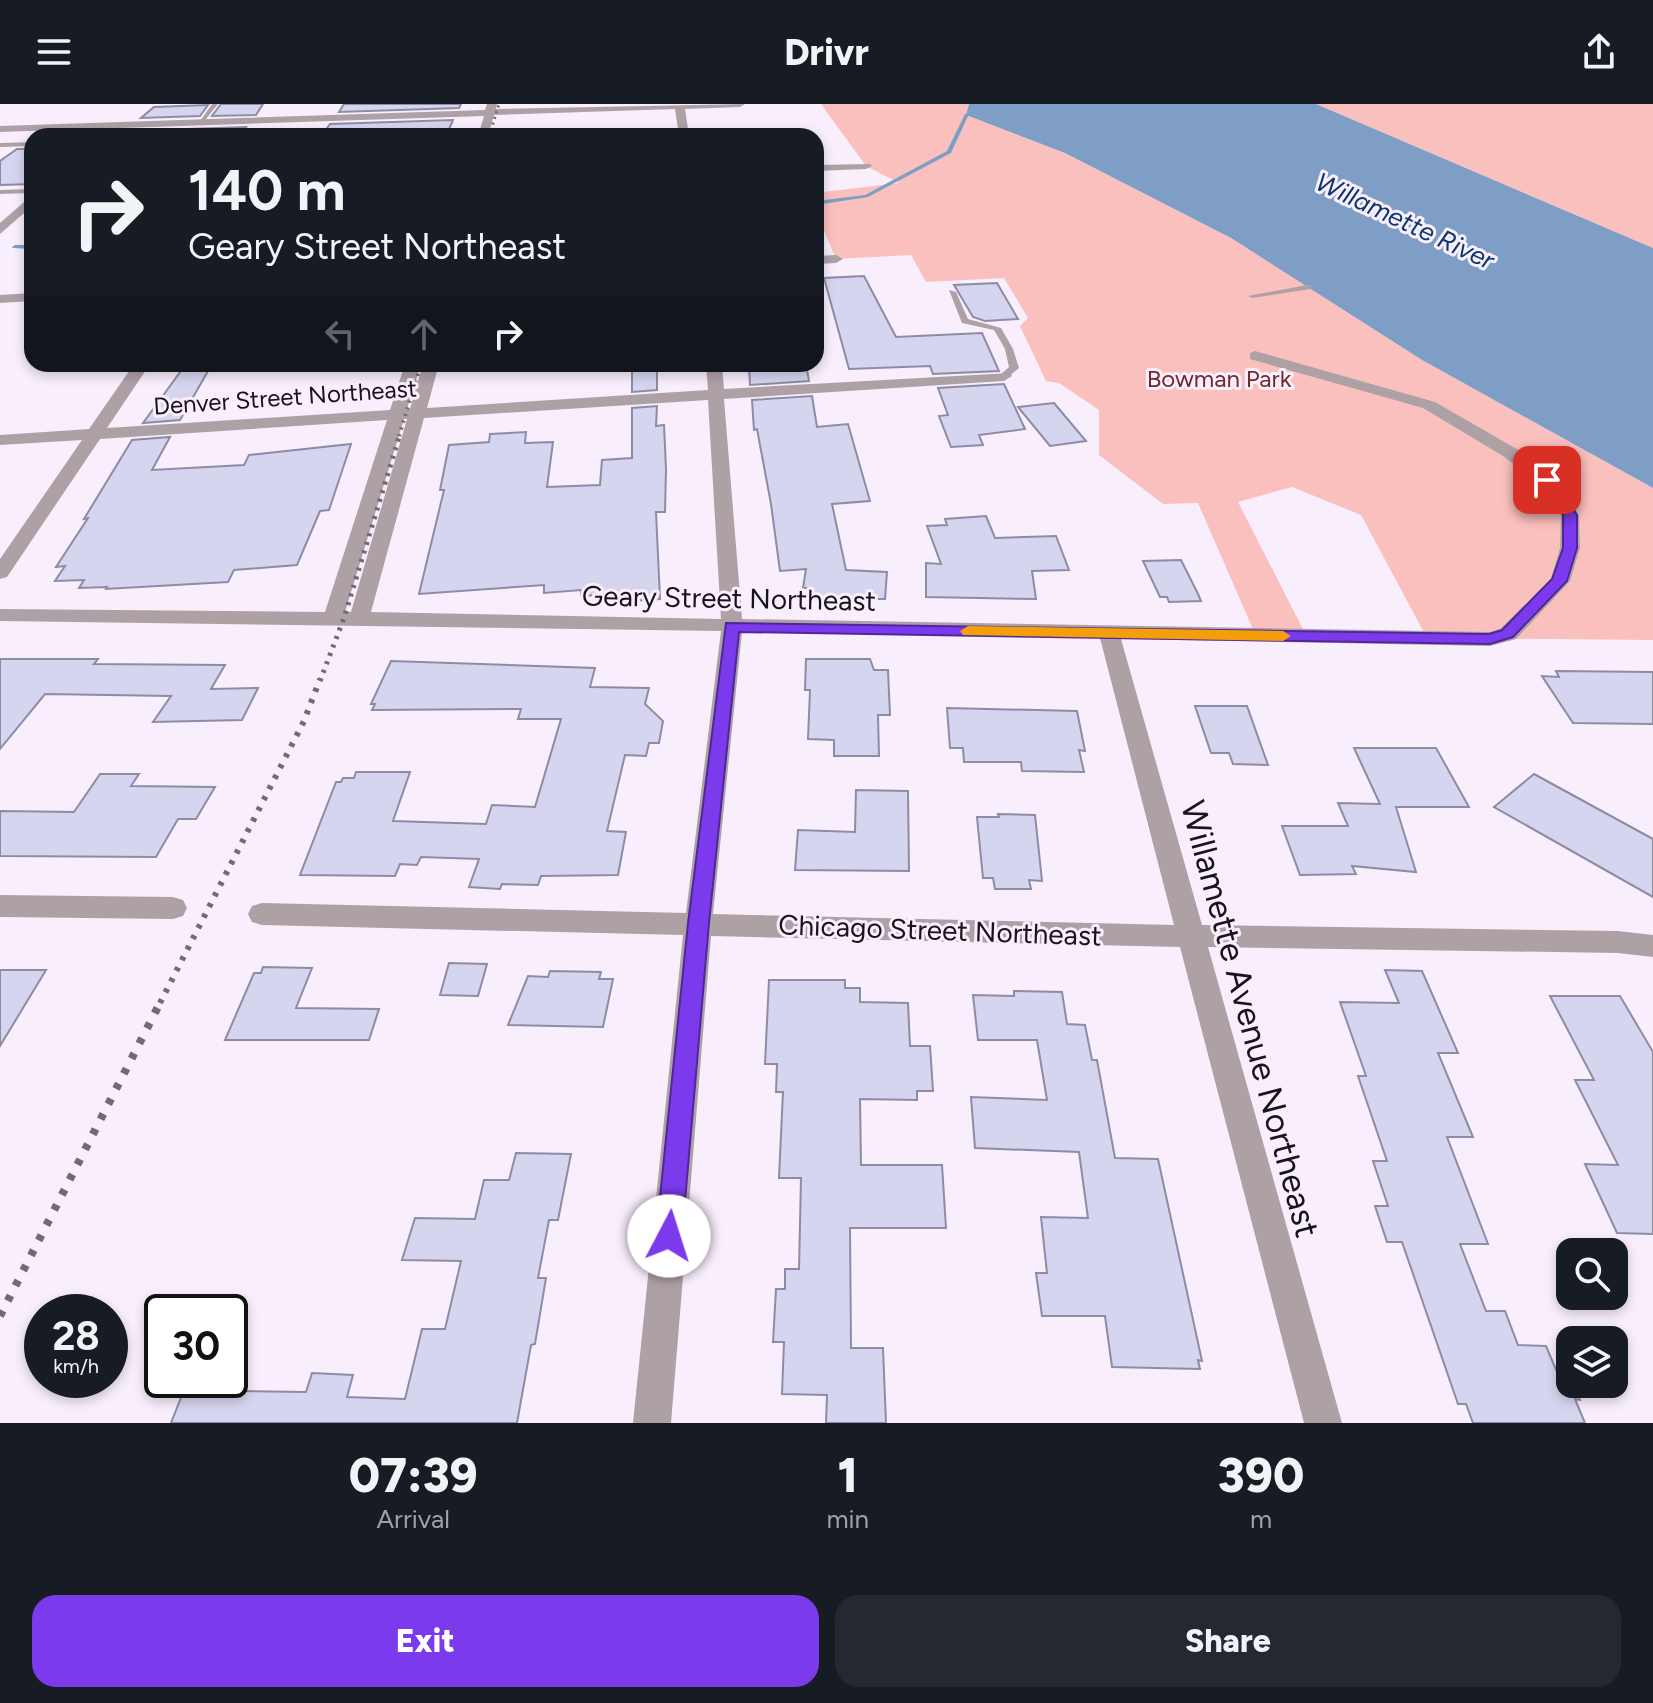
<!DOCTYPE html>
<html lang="en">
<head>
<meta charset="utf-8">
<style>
	body { margin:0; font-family:Figtree,sans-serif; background:#242831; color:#f1f3f6; height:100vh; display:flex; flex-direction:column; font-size:30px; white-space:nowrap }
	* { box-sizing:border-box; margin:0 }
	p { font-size:26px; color:#9ea1a6 }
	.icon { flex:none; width:44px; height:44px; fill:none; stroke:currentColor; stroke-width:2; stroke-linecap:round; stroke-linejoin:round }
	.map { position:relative; height:1319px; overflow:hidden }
	.panel { display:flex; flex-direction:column; background:#171b24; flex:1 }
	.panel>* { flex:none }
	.hud { position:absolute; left:24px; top:24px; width:800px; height:244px; border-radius:24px; box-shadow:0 4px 12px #0003; background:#171b24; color:#f1f3f6; overflow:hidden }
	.fabs { position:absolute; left:1556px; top:1134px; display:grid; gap:16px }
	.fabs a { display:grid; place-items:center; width:72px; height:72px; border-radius:16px; background:#171b24; box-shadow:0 4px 12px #0003; font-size:40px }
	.speed { position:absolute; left:24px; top:1190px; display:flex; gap:16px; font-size:40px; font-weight:700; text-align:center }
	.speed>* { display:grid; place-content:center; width:104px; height:104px; border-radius:50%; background:#171b24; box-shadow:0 4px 12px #0003; line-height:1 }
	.speed small { font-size:20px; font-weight:400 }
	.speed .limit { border:4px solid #111; border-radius:12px; background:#fff; color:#111 }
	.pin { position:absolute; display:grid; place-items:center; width:68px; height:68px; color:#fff; margin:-34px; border-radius:16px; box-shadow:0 4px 12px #0006 }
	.me { position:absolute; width:88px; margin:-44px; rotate:5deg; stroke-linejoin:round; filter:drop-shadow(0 0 6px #0008) }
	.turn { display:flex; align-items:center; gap:28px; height:168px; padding:0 32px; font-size:36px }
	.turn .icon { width:104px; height:104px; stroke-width:2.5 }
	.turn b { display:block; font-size:56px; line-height:68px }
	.lanes { display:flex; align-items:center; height:76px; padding:0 32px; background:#0003; justify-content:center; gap:40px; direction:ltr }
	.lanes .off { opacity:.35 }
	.eta { display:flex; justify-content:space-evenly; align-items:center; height:136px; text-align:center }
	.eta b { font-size:48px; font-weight:800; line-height:56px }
	.button { display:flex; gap:16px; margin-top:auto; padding:16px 32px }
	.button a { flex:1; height:92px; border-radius:24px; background:#7c3aed; color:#fff; font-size:32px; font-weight:800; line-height:92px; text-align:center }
	.button a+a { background:#242831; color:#f1f3f6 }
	header { display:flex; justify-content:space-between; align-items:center; height:104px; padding:0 32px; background:#171b24; font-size:36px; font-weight:800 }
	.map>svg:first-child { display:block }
</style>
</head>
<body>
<header><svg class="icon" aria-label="menu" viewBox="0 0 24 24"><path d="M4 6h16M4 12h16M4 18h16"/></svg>Drivr<svg class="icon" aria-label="share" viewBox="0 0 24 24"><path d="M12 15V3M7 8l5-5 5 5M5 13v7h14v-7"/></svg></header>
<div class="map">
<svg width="1653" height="1319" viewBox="0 0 1653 1319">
	<rect width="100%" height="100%" fill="#f9eefc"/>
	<!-- green -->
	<g fill="#fac0be">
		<path d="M821 0H969L966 11 1065 49 1231 134 1422 256 1653 384V536L1427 534 1361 411 1292 383 1238 398 1307 533 1256 532 1198 399 1163 400 1099 351V306L1059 279 1046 277 1020 222 1028 214 1004 174 926 178 911 151 836 155 823 124V88L899 79 866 62Z"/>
		<path d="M1316 0H1653V144Z"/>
	</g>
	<!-- water -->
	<path fill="#7f9ec6" d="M969 0H1316L1653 144V384L1422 256 1231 134 1065 49 966 11Z"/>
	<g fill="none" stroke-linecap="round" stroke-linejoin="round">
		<!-- stream -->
		<g fill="#7f9ec6" fill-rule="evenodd">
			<path d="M980 9 979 11 968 12 951 49 868 93 816 101V97L865 91 947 47 965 10Z"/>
			<path d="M15 141H32V145L13 144 12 143Z"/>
		</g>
	</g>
	<!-- building -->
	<g fill="#d6d5f0" stroke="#8d8ca5" stroke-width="2">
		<path d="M221 0H263L256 11 212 12Z"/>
		<path d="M344 0H461L459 4 339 8Z"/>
		<path d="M208 1 200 12 141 14 154 3Z"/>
		<path d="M453 16 446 32 323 30 330 20Z"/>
		<path d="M246 23 238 32H121L127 27Z"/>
		<path d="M17 45H32V80L0 81V57Z"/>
		<path d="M864 172 896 233 982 229 999 267 933 270 930 262 849 265 824 174Z"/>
		<path d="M997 179 1018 215 985 217 973 213 954 181Z"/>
		<path d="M186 260H212L180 316 143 319Z"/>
		<path d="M757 260H806L809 277 750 281 749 263H758Z"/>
		<path d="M657 261V286L632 288V262Z"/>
		<path d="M1004 280 1025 325 979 331 983 341 951 343 939 312 948 311 938 284Z"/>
		<path d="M812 292 817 323 848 320 870 397 832 400 846 466 887 468 885 495H807L809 484H803L806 465 780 467 771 400 757 325 754 326 752 296Z"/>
		<path d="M1054 299 1086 337 1050 342 1018 303Z"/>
		<path d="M657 302 656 322 664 321 666 365 665 408H656L660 495 631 497V489L581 492V486L544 489V481L419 490 444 386H440L449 341 489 338 490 330 526 328 525 339 553 338 547 383 600 381 602 356 632 354V304Z"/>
		<path d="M170 333 152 366 244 361 249 351 351 340 329 406 320 407 297 461 234 466 228 478 106 485 107 483 79 484 84 476 55 477 65 462 56 463 88 414 84 415 132 336Z"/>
		<path d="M986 412 995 434 1056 432 1069 466 1032 467 1036 495 926 493V459L941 460 927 422 947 421 945 415Z"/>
		<path d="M1181 456 1198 490 1201 497 1169 498 1167 493H1160L1143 457Z"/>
		<path d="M0 555H98L94 560 225 561 211 585 258 584 242 616 153 618 171 592 45 590 0 645Z"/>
		<path d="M806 555H870L874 566H888L890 611H878L879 652H834V636L808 635 810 586H805Z"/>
		<path d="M391 557 595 564 590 583 649 584 645 600 663 617 659 639H649L646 652 625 651 607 727 626 728 618 771 541 772 538 781 502 780 500 785 469 783 479 755 421 753 417 761 400 760 395 772 300 771 336 678H341L343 674H354L356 668H410L393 717 486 720 492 701 535 703 561 615H518L521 605 372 606 375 600H371Z"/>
		<path d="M1556 567 1653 568V620L1573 619 1542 572 1559 573Z"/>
		<path d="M1195 602H1247L1268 661 1233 660 1229 649H1211Z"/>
		<path d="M947 604 1077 607 1085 647 1079 646 1084 668 1022 667 1021 658H964L963 644H950Z"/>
		<path d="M1354 644H1436L1469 703H1396L1416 768 1352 762 1356 770 1300 771 1282 722H1348L1338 699 1380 700Z"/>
		<path d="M100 670H139L131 682 215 683 196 715H178L156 753 0 752V707L74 708Z"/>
		<path d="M1534 670 1653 735V793L1494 703Z"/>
		<path d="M856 686 908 687 909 767 795 766 798 726 855 728Z"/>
		<path d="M998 710 1035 711 1042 777 1029 776 1031 785H995L993 774H983L977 713H999Z"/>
		<path d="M449 859 487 860 478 892 440 891Z"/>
		<path d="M263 863 312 864 296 904 379 905 369 936H225L254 869H261Z"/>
		<path d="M0 866H46L0 942Z"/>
		<path d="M1385 866 1422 867 1458 949H1438L1473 1033H1447L1488 1140H1460L1486 1207H1505L1518 1241 1546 1242 1557 1268H1569L1570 1280H1573L1580 1296 1575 1295 1585 1319H1473L1466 1300H1458L1402 1138H1387L1375 1102H1388L1373 1057H1387L1358 972H1366L1340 898 1399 899Z"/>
		<path d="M550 867 601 868 599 875H613L603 923 508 921 528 872 548 873Z"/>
		<path d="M769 876H845V884H860V898L908 899 910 942H930L933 987H917V996L860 995 861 1061H942L946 1124H850L851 1244H883L886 1319H826L827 1291 782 1290 784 1238H773L776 1185H785V1165H799L801 1074H779L783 988H776L777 960H765Z"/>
		<path d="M1014 887 1062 888 1067 920 1085 921 1092 956H1097L1115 1054 1158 1055 1202 1257 1198 1256 1200 1265 1112 1263 1105 1212H1042L1036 1169H1047L1041 1113 1088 1114 1079 1048 975 1044 971 993 1047 996 1037 936H978L973 891 1014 892Z"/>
		<path d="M1550 892H1620L1653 948V1130L1617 1129 1585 1060 1618 1061 1575 976H1594Z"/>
		<path d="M516 1049 571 1050 558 1116H549L538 1174H546L535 1240 531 1241 517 1319H171L184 1286 306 1288 312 1269 353 1271 347 1293 405 1295 422 1225H445L461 1157 402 1156 415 1114 475 1115 484 1076H509Z"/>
	</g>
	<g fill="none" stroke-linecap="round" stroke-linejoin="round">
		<!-- lane -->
		<g fill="#aea1a6" fill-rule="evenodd">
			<path d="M212 0H218L202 20H198Z"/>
			<path d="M32 38V42L0 43V39Z"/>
			<path d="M32 85V89L0 90V86Z"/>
			<path d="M1307 181H1310V185L1252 194 1248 192Z"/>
			<path d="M949 186 956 188 968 215 1001 224 1013 245 1019 264 1007 274 999 272 1009 263 1005 245 994 226 962 219Z"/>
		</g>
		<!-- street -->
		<g fill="#aea1a6" fill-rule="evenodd">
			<path d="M487 0H497L496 5 745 0 740 3 685 5 689 32H679L675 5 494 11 488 32H478L484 12 0 28V22L485 6Z"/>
			<path d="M870 60 872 62 866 65 816 67V61Z"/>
			<path d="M32 91V102L0 130V119Z"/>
			<path d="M816 152 836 151 843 155 836 159 816 160Z"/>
			<path d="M32 189V197L0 199V191Z"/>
			<path d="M1255 247 1435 298 1515 344 1553 372 1579 411 1580 444 1570 477 1516 535 1490 542 1121 535 1202 821 1618 827 1653 831V853L1618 849 1208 843 1342 1319H1304L1180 843 711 832 671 1319H633L683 831 262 821 252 818 248 810 252 802 262 799 686 809 721 527 0 517V505L325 508 387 316 100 335 7 473 0 475V455L82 336 0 341V331L89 325 134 260H150L107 324 390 306 405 260H421L407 305H410L423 260H439L427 304 708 286 706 260H722L724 285 1010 269 1012 272 1004 277 724 295 742 515 1490 528 1500 525 1551 475 1560 444 1561 411 1540 380 1503 352 1423 304 1250 255V249ZM708 296 721 515 371 508 424 314ZM404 315H407L351 508H345ZM742 528 1100 534 1174 821 713 810Z"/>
			<path d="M0 791 173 793 183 796 187 804 183 812 173 815 0 813Z"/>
		</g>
		<!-- rail-far4 -->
		<path stroke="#716973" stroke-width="3" stroke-dasharray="2 4" stroke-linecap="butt" d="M489 32 499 0"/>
		<!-- rail-far3 -->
		<path stroke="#716973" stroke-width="4" stroke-dasharray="2 5" stroke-linecap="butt" d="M399 332 421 260"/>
		<!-- rail-far2 -->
		<path stroke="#716973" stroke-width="5" stroke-dasharray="3 6" stroke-linecap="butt" d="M320 577 344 514 400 330"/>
		<!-- rail-far1 -->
		<path stroke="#716973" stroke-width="6" stroke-dasharray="4 8" stroke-linecap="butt" d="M160 899 304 617 320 575"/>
		<!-- rail -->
		<path stroke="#716973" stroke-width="8" stroke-dasharray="6 11" stroke-linecap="butt" d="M0 1212 161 897"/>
	</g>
	<!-- route -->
	<path fill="#7c3aed" stroke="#51269a" stroke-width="2" d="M1542 373H1552L1577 411V444L1567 477 1513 533 1490 540 739 528 709 819 682 1132 678 1141 669 1144 660 1141 656 1132 688 819 726 519 1489 530 1502 526 1552 475 1563 444V411L1540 376Z"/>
	<!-- slow -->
	<path fill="#f59e0b" d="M968 522 1283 527 1291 532 1283 537 963 531 960 527Z"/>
	<g text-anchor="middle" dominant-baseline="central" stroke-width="6" stroke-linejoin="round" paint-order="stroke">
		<!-- far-park labels -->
		<g font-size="24" fill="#6f2a2c" stroke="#f9eefc">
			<text x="1219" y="274">Bowman Park</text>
		</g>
		<!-- far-street labels -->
		<g font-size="24" fill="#19131b" stroke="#f9eefc">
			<text transform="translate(285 293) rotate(-4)">Denver Street Northeast</text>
		</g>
		<!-- far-water labels -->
		<g font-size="26" font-style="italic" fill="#0c396b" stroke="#f9eefc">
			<text transform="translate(1405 117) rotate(25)">Willamette River</text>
		</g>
		<!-- street labels -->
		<g font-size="28" fill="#19131b" stroke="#f9eefc">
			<text transform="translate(729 494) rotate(1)">Geary Street Northeast</text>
			<text transform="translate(940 826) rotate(2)">Chicago Street Northeast</text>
		</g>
		<!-- near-street labels -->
		<g font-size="34" fill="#19131b" stroke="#f9eefc">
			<text transform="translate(1250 915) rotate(75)">Willamette Avenue Northeast</text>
		</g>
	</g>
</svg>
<div class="fabs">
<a><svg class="icon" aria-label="search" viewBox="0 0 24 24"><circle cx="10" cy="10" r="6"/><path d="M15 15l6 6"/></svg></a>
<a><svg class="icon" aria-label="layers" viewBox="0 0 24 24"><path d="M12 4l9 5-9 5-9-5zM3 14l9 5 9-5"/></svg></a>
</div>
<div class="speed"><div>28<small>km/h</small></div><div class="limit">30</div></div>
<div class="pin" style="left:1547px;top:376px;background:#d93025"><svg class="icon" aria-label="arrive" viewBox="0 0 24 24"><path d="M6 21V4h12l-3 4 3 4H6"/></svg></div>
<svg class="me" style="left:669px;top:1132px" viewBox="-20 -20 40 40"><circle r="19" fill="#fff"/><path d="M0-13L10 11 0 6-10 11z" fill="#7c3aed"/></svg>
<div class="hud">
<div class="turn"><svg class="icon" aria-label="right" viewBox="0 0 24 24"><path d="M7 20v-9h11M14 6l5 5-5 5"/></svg><div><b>140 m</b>Geary Street Northeast</div></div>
<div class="lanes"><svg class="icon off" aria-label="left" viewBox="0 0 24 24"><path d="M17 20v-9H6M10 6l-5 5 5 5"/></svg><svg class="icon off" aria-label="ahead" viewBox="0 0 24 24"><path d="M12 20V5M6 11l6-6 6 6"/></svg><svg class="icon" aria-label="right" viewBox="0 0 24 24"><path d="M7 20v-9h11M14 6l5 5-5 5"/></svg></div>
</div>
</div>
<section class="panel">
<div class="eta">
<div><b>07:39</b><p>Arrival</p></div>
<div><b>1</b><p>min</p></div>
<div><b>390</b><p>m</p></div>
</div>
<div class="button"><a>Exit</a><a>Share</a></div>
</section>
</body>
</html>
